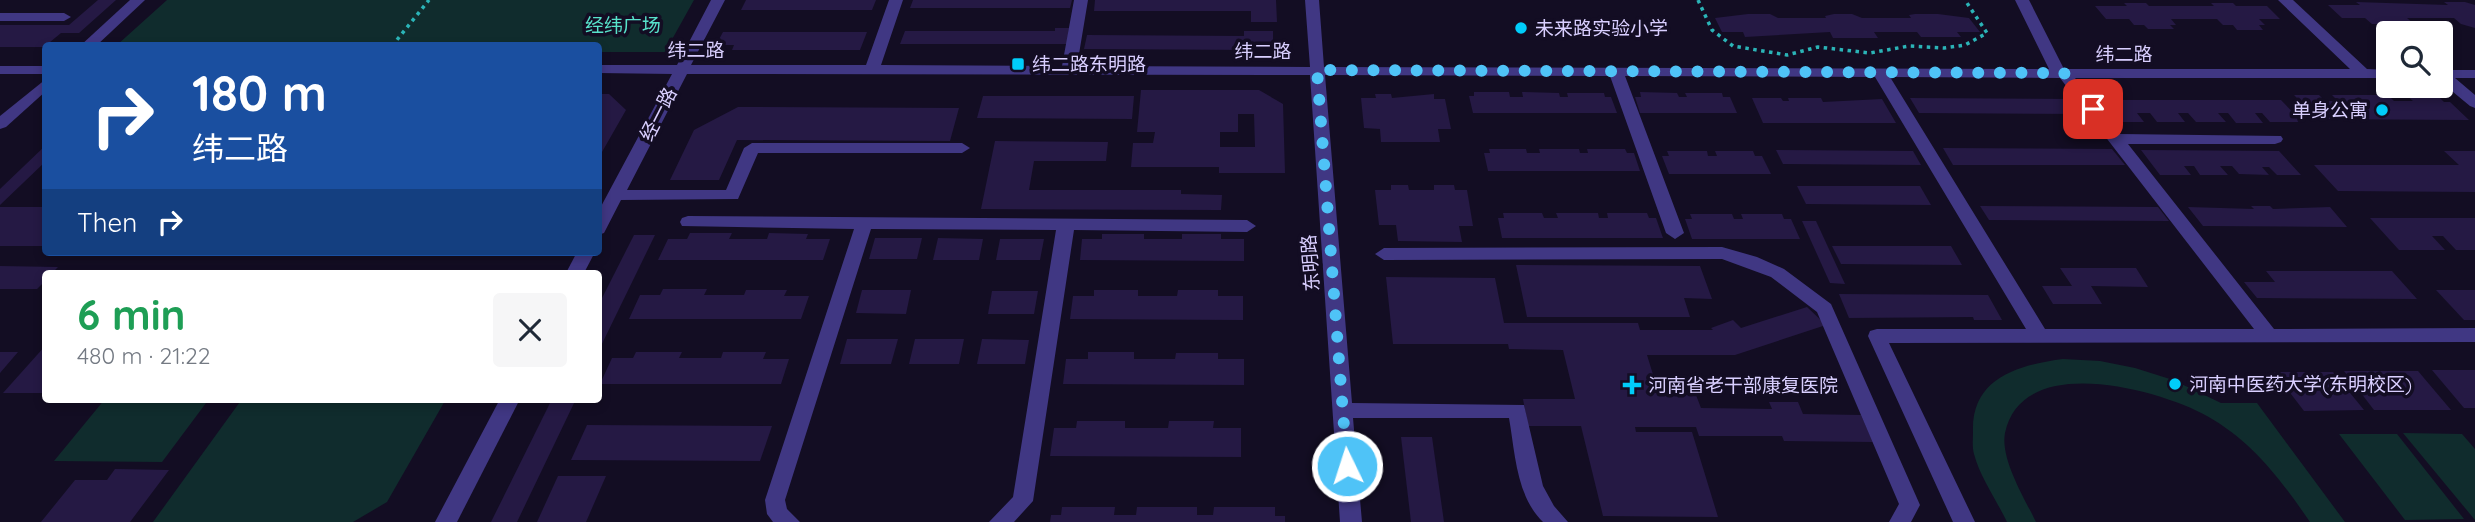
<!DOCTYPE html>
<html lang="en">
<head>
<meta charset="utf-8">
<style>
	body { margin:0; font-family:Quicksand,"Noto Sans SC",sans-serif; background:#f6f6f7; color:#1f2937; height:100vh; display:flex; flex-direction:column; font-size:26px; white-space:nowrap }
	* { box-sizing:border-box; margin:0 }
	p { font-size:23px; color:#747a83 }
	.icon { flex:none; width:38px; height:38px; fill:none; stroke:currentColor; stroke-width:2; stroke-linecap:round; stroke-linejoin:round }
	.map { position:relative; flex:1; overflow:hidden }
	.panel { position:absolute; left:42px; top:270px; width:560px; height:133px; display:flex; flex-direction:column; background:#fff; border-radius:7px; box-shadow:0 4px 10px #0003 }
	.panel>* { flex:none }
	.guide { position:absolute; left:42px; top:42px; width:560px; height:214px; border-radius:7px; box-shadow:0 4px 10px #0003; background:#1a4fa0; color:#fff; overflow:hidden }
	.controls { position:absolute; left:2376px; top:21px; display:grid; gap:14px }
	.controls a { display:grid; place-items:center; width:77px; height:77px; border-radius:7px; background:#fff; box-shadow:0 4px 10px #0003; font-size:35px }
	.pin { position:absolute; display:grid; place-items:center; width:60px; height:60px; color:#fff; margin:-30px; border-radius:14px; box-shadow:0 4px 10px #0006 }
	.me { position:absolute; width:77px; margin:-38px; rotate:356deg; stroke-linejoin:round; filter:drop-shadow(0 0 5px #0008) }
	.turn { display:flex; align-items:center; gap:24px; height:147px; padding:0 35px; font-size:32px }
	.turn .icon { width:91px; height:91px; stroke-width:2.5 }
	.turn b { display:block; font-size:49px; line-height:60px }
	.then { display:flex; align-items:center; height:66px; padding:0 35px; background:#0003; gap:14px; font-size:26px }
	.round { display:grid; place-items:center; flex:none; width:74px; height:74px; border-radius:7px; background:#f6f6f7 }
	.summary { display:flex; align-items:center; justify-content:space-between; height:119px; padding:0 35px }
	h1 { font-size:42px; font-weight:700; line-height:52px; color:#1e9e55 }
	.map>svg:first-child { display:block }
</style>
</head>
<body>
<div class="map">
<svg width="2475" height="522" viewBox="0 0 2475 522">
	<rect width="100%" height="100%" fill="#130d23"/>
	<!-- green -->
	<g fill="#102c2d">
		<path d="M167 0H694L665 52H599L598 46 117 45Z"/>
		<path d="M2063 359 2100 361 2135 368 2173 380 2221 403H2257L2345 522H2310C2281 480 2253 442 2207 416 2160 390 2022 351 2005 433 2000 459 2025 499 2036 522H2007C1997 501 1980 477 1974 454 1972 447 1973 439 1973 432 1971 378 2018 365 2063 359Z"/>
		<path d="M105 399H209L162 462 54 461Z"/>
		<path d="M242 399H446L387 502 353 522H153Z"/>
		<path d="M2403 433 2462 434 2475 449V520Z"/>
		<path d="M2339 434H2397L2464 519 2405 520Z"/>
	</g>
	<!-- building -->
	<g fill="#251944" fill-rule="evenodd">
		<path d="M98 0H116L79 33H61L44 47H0V25H69Z"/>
		<path d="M746 0H876L872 10H741Z"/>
		<path d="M913 0H1072L1070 8H910Z"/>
		<path d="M1095 0H1276L1277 22H1251V11H1094Z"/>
		<path d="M2356 2 2448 5 2444 2H2465L2475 5V28L2461 24 2454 18H2407L2414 24H2408L2412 28H2386L2382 24H2372L2365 18H2342L2328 5H2360Z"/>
		<path d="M2124 3H2146L2149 6H2214L2211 3H2233L2236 6H2267L2280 19H2259L2265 25H2259L2263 30H2237L2233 25H2223L2217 19H2171L2176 25H2170L2174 29H2148L2144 25H2134L2129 19H2106L2095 6H2127Z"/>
		<path d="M1748 14H1770L1778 18H1826L1825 16 1834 14H1852L1862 18H1911L1909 15 1915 14H1938L1969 18 1980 32H1957L1961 37H1921L1917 32H1874L1878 38H1833L1830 32 1745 37 1743 32H1722L1715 18Z"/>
		<path d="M1055 28H1069L1067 44H900L905 31H1055Z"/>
		<path d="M1244 31H1273V41L1257 50 1084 49 1087 35 1244 36Z"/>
		<path d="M723 32H867L860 50H732L734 45H716Z"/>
		<path d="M1141 90H1259L1283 104 1285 173H1219V167H1131L1133 143H1153L1155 132H1137ZM1238 114H1254L1255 147H1220V132H1238Z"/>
		<path d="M1474 92H1509L1510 97H1523L1522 92 1559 93 1560 97H1568L1567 93H1604L1605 97H1611L1617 113H1473L1469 96H1474Z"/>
		<path d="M1640 92 1677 93 1679 97H1687L1685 93H1722L1723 97H1730L1737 113H1640L1635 97H1641Z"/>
		<path d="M598 94H609L626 110 598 159V136L602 130H598Z"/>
		<path d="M1375 94H1391L1392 98 1434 94V99H1445L1451 129H1438L1440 142H1381L1380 129 1364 128 1361 98H1376Z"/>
		<path d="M2294 95H2319L2325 101H2338L2332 95H2388L2394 101H2413L2406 95H2437L2444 102H2450L2469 120 2312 119 2295 101H2300Z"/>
		<path d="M983 96H1134L1132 119 977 118Z"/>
		<path d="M1752 98H1781L1783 101H1789L1788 98H1821L1823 102 1882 99 1896 123H1763Z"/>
		<path d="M1910 98 2076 99 2087 114 1919 113Z"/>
		<path d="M2103 100H2281L2302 122H2270L2262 113H2255L2263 123H2236L2228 113H2218L2226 122H2196L2188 113H2178L2185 122H2157L2150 113H2137L2144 122H2114L2107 113H2113Z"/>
		<path d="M738 107 959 108 950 141 737 140 719 180H670L694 130Z"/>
		<path d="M995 141 1108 142 1106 161H1034L1029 190H1181V194L1222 195 1221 210 981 209Z"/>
		<path d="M46 145V161L0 205V189Z"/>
		<path d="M1943 148 2112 149 2125 165H1953Z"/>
		<path d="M1489 149H1526L1527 153H1540L1539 149H1579L1580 153H1588L1587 149H1625L1627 153H1634L1640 171H1488L1484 153H1490Z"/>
		<path d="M1776 150 1913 151 1921 165 1783 164Z"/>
		<path d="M2141 150 2279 151 2301 175H2277L2269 167H2262L2269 175 2239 174 2232 166H2220L2228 175H2200L2194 166H2184L2191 175H2160Z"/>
		<path d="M1667 151H1707L1708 156H1717L1715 151H1753L1755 156H1762L1771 174H1669L1662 156H1669Z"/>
		<path d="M2444 151H2475V192L2338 191 2314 165H2459Z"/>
		<path d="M1391 185H1408L1409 190H1434V185H1454L1455 190H1467L1473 226H1459L1462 242 1398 241 1396 225H1379L1375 190H1391Z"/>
		<path d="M1797 186H1920L1931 205 1806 204Z"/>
		<path d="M1980 206 2158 207 2169 221 1989 220Z"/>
		<path d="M2251 206H2270L2273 209 2330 207 2347 227 2203 226 2188 207 2254 209Z"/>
		<rect x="0" y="207" width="46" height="39"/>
		<path d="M1503 213H1542L1544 218H1558L1556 213H1598L1599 218H1608L1607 213H1647L1649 218H1656L1663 238H1502L1498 218H1504Z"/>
		<path d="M1690 214H1732L1734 219H1743L1741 214H1782L1784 219H1791L1800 239H1692L1685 219H1692Z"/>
		<path d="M2370 218H2475V250H2456L2443 236H2432L2445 250H2399Z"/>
		<path d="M1802 221H1816L1845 284 1830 283Z"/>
		<path d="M690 233H732L729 239H767L769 233 808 234 806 239H830L823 260H658L668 239H687Z"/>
		<path d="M1102 234H1144V239H1182V234H1221V239H1244V261L1080 260 1082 239H1102Z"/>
		<path d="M634 235H655L598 352V306Z"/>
		<path d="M875 238H922L917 259H869Z"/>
		<path d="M938 238 983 239 979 260H933Z"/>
		<path d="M1000 239H1044L1040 260H996Z"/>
		<path d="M1832 246H1951L1962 265 1841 264Z"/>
		<path d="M1516 265 1700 266 1712 299 1684 298 1690 317H1527Z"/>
		<path d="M0 266 58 267 52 273H46V280L37 289H0Z"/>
		<path d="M2060 268H2136L2148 287 2091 286 2102 304H2053L2042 286H2072Z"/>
		<path d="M207 270 282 271V273H205Z"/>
		<path d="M2266 271H2392L2417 299 2257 298 2244 282H2275Z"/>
		<path d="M1386 277 1495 278 1504 323H1638L1640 330H1713L1711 328 1733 320 1741 328 1807 307 1826 325 1735 355H1647L1659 394 1696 395 1701 408 1772 409 1769 402H1798L1803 414 1861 415 1873 442 1784 441 1782 436H1699L1696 427H1635L1636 432H1692L1718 517 1603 516 1581 426H1528L1523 399H1575L1563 350 1509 349 1508 344H1393Z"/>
		<path d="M663 289H707L704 295H744L746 290H787L784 296H809L801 319H629L640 295H660Z"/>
		<path d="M862 290H911L906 314 856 313Z"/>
		<path d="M1094 290H1138V296H1177L1178 290H1218V296H1243V320L1070 319 1073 296H1094Z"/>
		<path d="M2436 290H2475V320H2464Z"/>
		<path d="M992 291H1038L1034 314H988Z"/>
		<path d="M1839 294 1988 295 2002 320H1974L1973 317 1849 318Z"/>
		<path d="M847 339H898L891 364H840Z"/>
		<path d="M915 339H964L959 364H909Z"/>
		<path d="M982 339 1029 340 1025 364H977Z"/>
		<path d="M46 345V393H3Z"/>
		<path d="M0 352H18L0 373Z"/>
		<path d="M636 352H682L679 358H721L723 352H766L763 359H789L781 384H600L612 358H633Z"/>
		<path d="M1088 352H1134V359H1175L1176 353H1218V359H1244V385L1063 384 1066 359H1088Z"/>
		<path d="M2432 370H2475V408H2464Z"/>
		<path d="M2344 371H2418L2451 410H2374Z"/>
		<path d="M2274 372H2333L2364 410 2304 411Z"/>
		<path d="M552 399H576L517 522H491Z"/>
		<path d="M1077 421H1125V428H1168L1169 421H1214L1213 428H1241V457L1050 456 1054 428H1076Z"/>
		<path d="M587 425 772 426 760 461 571 460Z"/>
		<path d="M1401 437H1432L1444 522H1411Z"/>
		<path d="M115 469 169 470 130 522H41L75 480H107Z"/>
		<path d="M558 476H606L586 522H537Z"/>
		<path d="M1062 507H1115L1114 515H1136L1137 507H1197V515H1213L1214 507H1275V516H1285V522H1050L1051 515H1061Z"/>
	</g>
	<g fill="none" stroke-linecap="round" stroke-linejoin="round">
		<!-- path -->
		<g stroke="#2bb4b7" stroke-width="3.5" stroke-dasharray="3.5 4.5" stroke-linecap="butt">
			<path d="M1698 0 1712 30 1733 46 1787 55 1818 47 1870 53 1909 46 1944 48 1965 45 1987 33 1965 0"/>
			<path d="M392 46 429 0"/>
		</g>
		<!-- minor -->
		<g fill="#403783" fill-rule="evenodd">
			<path d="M130 0H145L96 46H80Z"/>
			<path d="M711 0H725L691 65H866L889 0H903L881 65 1062 66 1074 0H1088L1077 66 1310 67 1305 0H1319L1324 67 2049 69 2015 0H2029L2064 69H2350L2278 0H2293L2367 69 2389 70V78H2075L2120 134 2281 136 2283 139 2281 142 2275 144H2128L2274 329 2475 328V342L1889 343 1975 522H1953L1868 336 1870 331 1877 329H2026L1875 77 1625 76 1684 233 1675 239 1666 233 1610 76 1325 75 1352 403 1524 405 1543 486 1554 506 1568 522H1543C1516 496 1515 452 1509 418H1353L1362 522H1340L1310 75 687 74 627 190H726L744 148 752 143H962L970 148 962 153H758L738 199 621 200 604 233 598 235V212L672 74 598 73V65H677ZM1890 77 2060 78 2254 329H2045Z"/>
			<path d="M0 13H64L71 17 64 21H0Z"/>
			<rect x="0" y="66" width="46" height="8"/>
			<path d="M2441 70H2475V78H2455L2475 95V108L2470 106 2441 82Z"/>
			<path d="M46 79V91L6 127 0 129V116Z"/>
			<path d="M688 216 1247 220 1256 226 1247 232 1074 230 1033 501 1014 522H989L1013 497 1056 230 871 229 785 500 787 509 800 522H773L767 514 765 500 854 229 682 226 680 222 682 218Z"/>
			<path d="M1722 247 1757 257 1784 269 1831 304 1920 505 1911 522H1889L1899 504 1817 312 1771 277 1722 259 1384 260 1375 254 1384 248Z"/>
			<path d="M577 252H595L584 273H566Z"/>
			<path d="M500 399H520L457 522H435Z"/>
		</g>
	</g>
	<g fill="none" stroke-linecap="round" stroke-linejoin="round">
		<!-- route -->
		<path stroke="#4fc3f7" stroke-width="12" stroke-dasharray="0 21.6" d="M1347 466 1317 70 2064 73 2093 109"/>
	</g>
	<!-- markers -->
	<g fill="#00cdfa" stroke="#130d23" stroke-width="2.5">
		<circle cx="1521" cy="28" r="7"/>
		<rect x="1011" y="57" width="14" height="14" rx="3.5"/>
		<circle cx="2382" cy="110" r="7"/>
		<circle cx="2175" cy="384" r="7"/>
		<path d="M1628.5 374.5h7v7h7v7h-7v7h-7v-7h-7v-7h7z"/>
	</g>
	<g text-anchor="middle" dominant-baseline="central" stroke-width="7" stroke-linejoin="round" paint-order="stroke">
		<!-- park labels -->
		<g font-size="19" fill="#58e2cb" stroke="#130d23">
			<text x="623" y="25">经纬广场</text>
		</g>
		<!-- poi labels -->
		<g font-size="19" fill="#d9cfff" stroke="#130d23" text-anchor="start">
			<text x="1535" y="28">未来路实验小学</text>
			<text x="1032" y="64">纬二路东明路</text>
			<text x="2368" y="110" text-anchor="end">单身公寓</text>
			<text x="2189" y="384">河南中医药大学(东明校区)</text>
			<text x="1648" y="385">河南省老干部康复医院</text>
		</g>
		<!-- street labels -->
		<g font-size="19" fill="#d9cfff" stroke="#130d23">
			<text x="696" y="50">纬二路</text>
			<text x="1263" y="51">纬二路</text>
			<text x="2124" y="54">纬二路</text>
			<text transform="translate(658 114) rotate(-63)">经一路</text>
			<text transform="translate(1310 263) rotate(-94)">东明路</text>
		</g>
	</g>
</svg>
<div class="controls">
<a><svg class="icon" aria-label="search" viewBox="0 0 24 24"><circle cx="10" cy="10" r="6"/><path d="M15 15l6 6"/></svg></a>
</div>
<div class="pin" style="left:2093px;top:109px;background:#d93025"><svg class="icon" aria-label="arrive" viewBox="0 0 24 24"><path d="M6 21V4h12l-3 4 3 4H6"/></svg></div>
<svg class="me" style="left:1347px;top:466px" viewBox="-20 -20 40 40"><circle r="17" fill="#4fc3f7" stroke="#fff" stroke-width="3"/><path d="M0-11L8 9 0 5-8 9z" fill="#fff"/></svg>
<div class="guide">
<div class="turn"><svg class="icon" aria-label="right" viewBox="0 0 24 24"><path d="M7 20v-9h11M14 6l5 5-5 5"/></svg><div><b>180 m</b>纬二路</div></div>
<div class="then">Then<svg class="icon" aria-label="right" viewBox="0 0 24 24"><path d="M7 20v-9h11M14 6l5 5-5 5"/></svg></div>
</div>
<section class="panel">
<div class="summary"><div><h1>6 min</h1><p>480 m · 21:22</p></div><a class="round"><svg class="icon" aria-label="close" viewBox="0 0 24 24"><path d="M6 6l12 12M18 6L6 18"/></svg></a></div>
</section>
</div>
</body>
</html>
